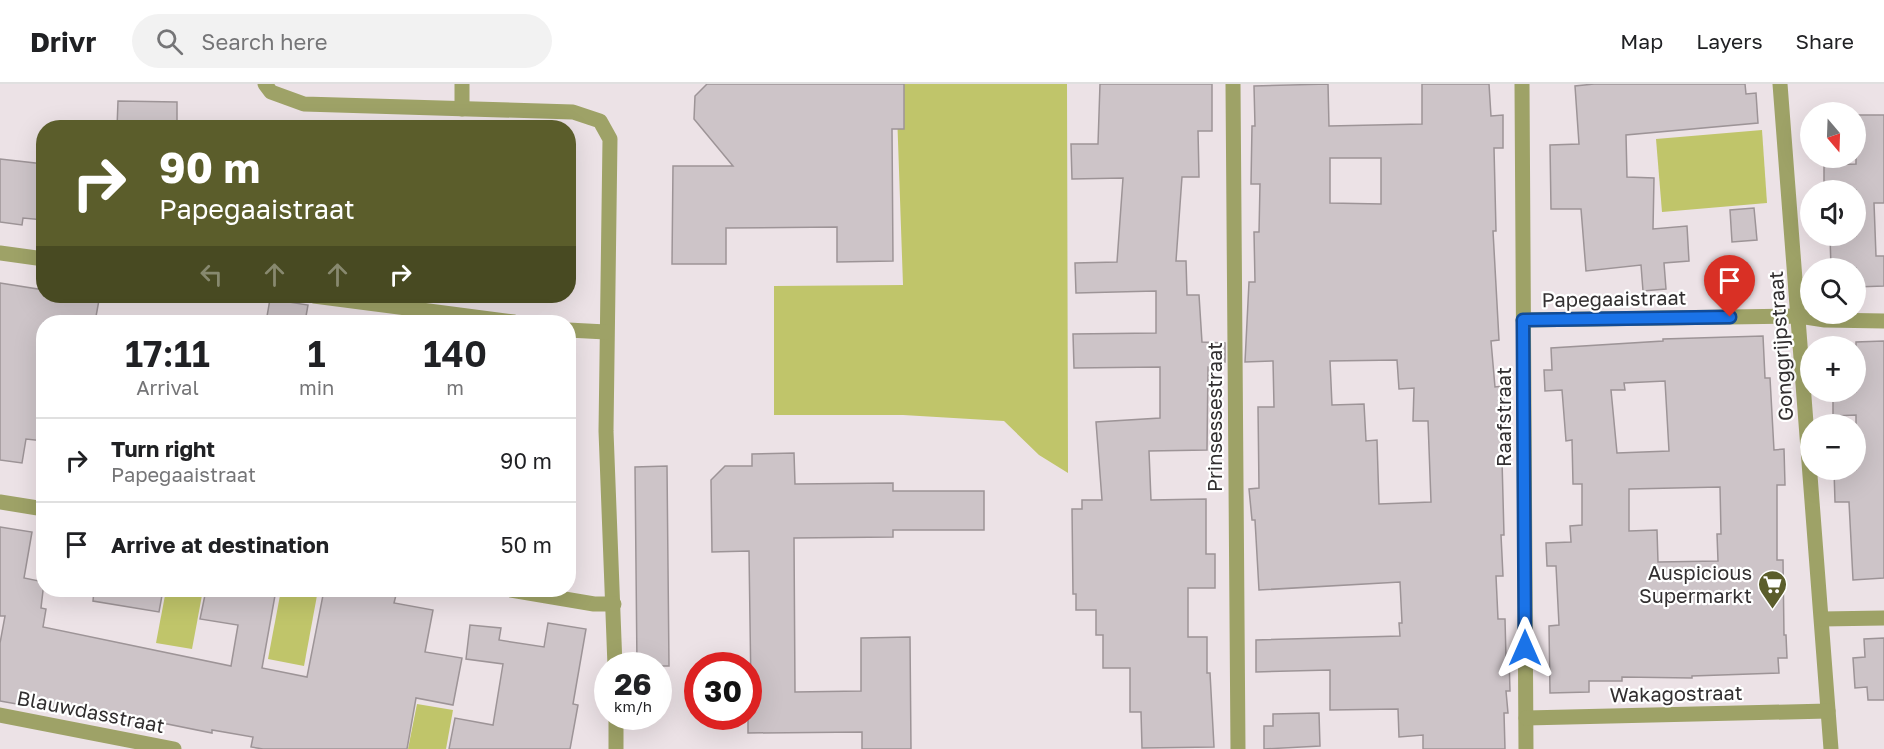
<!DOCTYPE html>
<html lang="en">
<head>
<meta charset="utf-8">
<style>
	body { margin:0; font-family:"Golos Text",sans-serif; background:#f2f2f2; color:#202124; height:100vh; display:flex; flex-direction:column; font-size:22px; white-space:nowrap }
	* { box-sizing:border-box; margin:0 }
	p { font-size:20px; color:#757577 }
	.icon { flex:none; width:33px; height:33px; fill:none; stroke:currentColor; stroke-width:2; stroke-linecap:round; stroke-linejoin:round }
	.map { position:relative; flex:1; overflow:hidden }
	.details { position:absolute; left:36px; top:231px; width:540px; height:282px; display:flex; flex-direction:column; background:#fff; border-radius:24px; box-shadow:0 6px 24px #0002 }
	.details>* { flex:none }
	.banner { position:absolute; left:36px; top:36px; width:540px; height:183px; border-radius:24px; box-shadow:0 6px 24px #0002; background:#5b5d2b; color:#fff; overflow:hidden }
	.needle { width:39px; rotate:161deg }
	.tools { position:absolute; left:1800px; top:18px; display:grid; gap:12px }
	.tools a { display:grid; place-items:center; width:66px; height:66px; border-radius:50%; background:#fff; box-shadow:0 6px 24px #0002; font-size:30px }
	.speed { position:absolute; left:594px; top:568px; display:flex; gap:12px; font-size:30px; font-weight:700; text-align:center }
	.speed>* { display:grid; place-content:center; width:78px; height:78px; border-radius:50%; background:#fff; box-shadow:0 6px 24px #0002; line-height:1 }
	.speed small { font-size:15px; font-weight:400 }
	.speed .limit { border:9px solid #d22; background:#fff; color:#111 }
	.pin { position:absolute; display:grid; place-items:center; width:51px; height:51px; color:#fff; margin:-62px -26px; border-radius:50% 50% 50% 0; rotate:-45deg; box-shadow:0 0 6px #0007 }
	.pin .icon { rotate:45deg }
	.me { position:absolute; width:66px; margin:-33px; rotate:0deg; stroke-linejoin:round; filter:drop-shadow(0 0 4px #0008) }
	.turn { display:flex; align-items:center; gap:21px; height:126px; padding:0 24px; font-size:27px }
	.turn .icon { width:78px; height:78px; stroke-width:2.5 }
	.turn b { display:block; font-size:42px; line-height:51px }
	.lanes { display:flex; align-items:center; height:57px; padding:0 24px; background:#0003; justify-content:center; gap:30px; direction:ltr }
	.lanes .off { opacity:.35 }
	.eta { display:flex; justify-content:space-evenly; align-items:center; height:102px; text-align:center }
	.eta b { font-size:36px; font-weight:600; line-height:42px }
	ul { padding:0; list-style:none }
	li { display:flex; align-items:center; gap:18px; height:84px; padding:0 24px; border-top:2px solid #e0e0e0 }
	li div { flex:1 }
	li b { display:block; font-size:22px }
	li em { font-style:normal }
	header { display:flex; align-items:center; gap:36px; box-sizing:border-box; height:84px; padding:0 30px; background:#fff; border-bottom:2px solid #e0e0e0 }
	header strong { font-size:28px }
	nav { display:flex; gap:33px; margin-inline-start:auto; font-size:21px }
	.search { width:420px; height:54px; background:#f2f2f2; display:flex; align-items:center; gap:15px; box-sizing:border-box; padding:0 21px; border-radius:33px; color:#757577; font-size:22px }
	.map>svg:first-child { display:block }
</style>
</head>
<body>
<header>
<strong>Drivr</strong>
<div class="search"><svg class="icon" aria-label="search" viewBox="0 0 24 24"><circle cx="10" cy="10" r="6"/><path d="M15 15l6 6"/></svg>Search here</div>
<nav><a>Map</a><a>Layers</a><a>Share</a></nav>
</header>
<div class="map">
<svg width="1884" height="665" viewBox="0 0 1884 665">
	<rect width="100%" height="100%" fill="#ece2e6"/>
	<!-- green -->
	<g fill="#c0c56a">
		<path d="M896 0H1067L1068 389 1039 371 1004 337 903 331H774V202L903 201Z"/>
		<path d="M1762 46 1767 119 1662 128 1656 55Z"/>
		<path d="M166 506H203L192 565 156 559Z"/>
		<path d="M281 506H318L304 582 268 575Z"/>
		<path d="M417 620 453 626 446 665H408Z"/>
	</g>
	<!-- building -->
	<g fill="#cdc4c8" stroke="#9d9497" stroke-width="1.5" fill-rule="evenodd">
		<path d="M707 0H904V45H892L893 177 837 178V143L726 144V180H672L673 82H733L694 35 695 12Z"/>
		<path d="M1100 0H1212V47H1198L1199 93H1182L1176 177H1186L1187 211H1199L1202 258 1225 259V278H1213V283H1208L1207 366 1149 367 1151 416 1206 415V470H1215V504H1188V553H1207V589H1210L1214 663 1142 664 1141 628H1130V584H1103V551H1096V526H1076V510H1073L1072 425H1082V416H1102L1096 338 1160 334V283L1074 284 1073 250 1156 249V207L1076 209 1075 179 1117 178 1123 94 1072 95 1071 60H1098Z"/>
		<path d="M1328 0 1329 42 1422 40V0H1489L1491 32 1503 31V64H1494L1496 147H1493L1499 256 1491 257 1495 303 1503 302 1505 333 1506 375 1502 376 1504 451H1501L1503 492H1496L1498 535H1505L1506 574H1509L1510 607H1506L1508 629H1504L1505 665H1423V651L1399 653 1398 625 1330 626V586L1256 588V556L1400 552 1399 539H1402L1400 498 1259 506 1255 436H1252L1249 405 1259 404 1258 323H1274L1273 277 1245 278 1249 198H1255L1254 148H1259L1260 100H1251L1252 42H1255L1254 2ZM1330 74H1381V120L1330 119ZM1397 276 1399 305 1414 304 1413 337H1428L1431 418 1379 420 1377 356 1366 357 1364 320 1332 321 1330 277Z"/>
		<path d="M1594 0H1745L1746 10 1756 9 1758 39 1626 51 1627 93 1654 94 1653 145 1687 142 1689 177 1664 179 1666 205 1643 207 1641 181 1586 187 1581 125H1551L1550 61 1579 60 1575 2Z"/>
		<path d="M118 17 177 18V44H117Z"/>
		<path d="M1856 31H1884V119H1874L1876 172H1884V202L1856 203V184H1831L1830 152H1856V106H1824V81L1856 80Z"/>
		<path d="M0 75 44 80V136L23 134 22 141 0 138Z"/>
		<path d="M1754 124 1757 156 1732 158 1730 126Z"/>
		<path d="M0 199 44 206V212H74L99 216 95 238H44V357L26 355 22 379 0 376Z"/>
		<path d="M270 215 308 221 305 238H266Z"/>
		<path d="M1763 252 1765 294H1770L1774 366 1784 365 1785 401H1777V476H1783L1784 551H1786L1787 574H1778L1779 589 1692 592V594L1622 593V597H1589V608L1550 609 1549 542 1559 541 1556 482H1547L1546 459 1571 458 1570 442 1582 441V400H1573L1572 356 1566 357 1562 306 1545 307 1544 286H1552L1551 264 1663 257V255ZM1665 297 1669 367 1617 369 1611 306H1625L1624 299ZM1720 403 1721 450H1717L1718 477 1658 478 1657 446 1629 447V405Z"/>
		<path d="M1884 257V494L1853 496 1849 418H1835L1834 386H1856V331L1833 332V308H1856V258Z"/>
		<path d="M794 369 795 400 893 399V407H984V446H893V453L794 454 795 608 861 607V554L910 553 911 665H862V648L748 649V607H751L749 467 712 468 711 396 725 382H752V370Z"/>
		<path d="M667 382 669 582H637L635 383Z"/>
		<path d="M0 443 32 448 24 494 44 498 41 524 46 525 43 543 231 582 238 541 200 535 206 506H276L262 584 307 593 324 506H363L396 511 394 519 433 526 425 568 462 574 453 621 416 614 407 665H263L251 663 253 653 212 646V649L58 618 56 627 0 617V559L5 532H0Z"/>
		<path d="M94 506H163L159 528 93 517Z"/>
		<path d="M548 539 586 545 573 620 578 621 570 665H449L455 634 493 641 503 580 466 575 470 541 501 544 499 556 544 563Z"/>
		<path d="M1884 554V616H1868L1867 603 1855 604 1853 574 1865 573 1864 555Z"/>
		<path d="M1319 629 1320 662 1264 665V642H1273V630Z"/>
	</g>
	<g fill="none" stroke-linecap="round" stroke-linejoin="round">
		<!-- minor -->
		<g stroke="#9ea267" stroke-width="15">
			<path d="M265 0 271 8 304 20 573 28 600 37 610 55 606 347 615 582"/>
			<path d="M1233 0 1238 665"/>
			<path d="M1522 0 1526 665"/>
			<path d="M1780 0 1831 665"/>
			<path d="M462 25V0"/>
			<path d="M0 169 44 175"/>
			<path d="M314 212 514 238"/>
			<path d="M1523 236 1799 232 1825 236 1884 237"/>
			<path d="M568 246 606 248"/>
			<path d="M0 418 44 425"/>
			<path d="M511 506 594 520H614"/>
			<path d="M1822 535 1884 534"/>
			<path d="M0 631 174 665"/>
			<path d="M616 633V665"/>
			<path d="M1526 634 1828 627"/>
		</g>
	</g>
	<g fill="none" stroke-linecap="round" stroke-linejoin="round">
		<defs>
			<path id="route" d="M1525 564 1523 236 1730 233"/>
		</defs>
		<!-- route casing -->
		<use href="#route" stroke="#114b97" stroke-width="15"/>
		<!-- route -->
		<use href="#route" stroke="#1a73e8" stroke-width="10"/>
	</g>
	<!-- icons -->
	<defs>
		<symbol id="supermarket-pin" viewBox="-11 -11 22 30"><path d="M0 17L-7.5 6A9.5 9.5 0 1 1 7.5 6Z" fill="#5b5d2b" stroke="#fff"/><path d="M-6-5.5h2.5l.6 2H6L4.5 2H-2.5L-4.4-4H-6ZM-1.5 3.2a1.3 1.3 0 1 0 .1 0ZM3 3.2a1.3 1.3 0 1 0 .1 0Z" fill="#fff"/></symbol>
	</defs>
	<g fill-rule="evenodd">
		<use href="#supermarket-pin" x="1756" y="484" width="33" height="45"/>
	</g>
	<g text-anchor="middle" dominant-baseline="central" stroke-width="4.5" stroke-linejoin="round" paint-order="stroke">
		<!-- street labels -->
		<g font-size="20" fill="#322f30" stroke="#fff">
			<text transform="translate(1614 214) rotate(-1)">Papegaaistraat</text>
			<text transform="translate(1780 262) rotate(-94)">Gonggrijpstraat</text>
			<text transform="translate(1214 333) rotate(-90)">Prinsessestraat</text>
			<text transform="translate(1503 333) rotate(-90)">Raafstraat</text>
			<text transform="translate(1676 609) rotate(-1)">Wakagostraat</text>
			<text transform="translate(91 627) rotate(11)">Blauwdasstraat</text>
		</g>
		<!-- poi labels -->
		<g font-size="20" fill="#322f30" stroke="#fff" text-anchor="end">
			<text x="1752" y="488">Auspicious<tspan x="1752" dy="23">Supermarkt</tspan></text>
		</g>
	</g>
</svg>
<div class="tools">
<a><svg class="needle" viewBox="-14 -14 28 28"><path d="M0-13l5 13h-10z" fill="#e53935"/><path d="M0 13l5-13h-10z" fill="#757577"/></svg></a>
<a><svg class="icon" aria-label="sound" viewBox="0 0 24 24"><path d="M4 9h4l5-4v14l-5-4H4zM17 9q2 3 0 6"/></svg></a>
<a><svg class="icon" aria-label="search" viewBox="0 0 24 24"><circle cx="10" cy="10" r="6"/><path d="M15 15l6 6"/></svg></a>
<a>+</a>
<a>−</a>
</div>
<div class="speed"><div>26<small>km/h</small></div><div class="limit">30</div></div>
<div class="pin" style="left:1730px;top:233px;background:#d93025"><svg class="icon" aria-label="arrive" viewBox="0 0 24 24"><path d="M6 21V4h12l-3 4 3 4H6"/></svg></div>
<svg class="me" style="left:1525px;top:564px" viewBox="-20 -20 40 40"><path d="M0-17L14 15 0 8-14 15z" fill="#1a73e8" stroke="#fff" stroke-width="4"/></svg>
<div class="banner">
<div class="turn"><svg class="icon" aria-label="right" viewBox="0 0 24 24"><path d="M7 20v-9h11M14 6l5 5-5 5"/></svg><div><b>90 m</b>Papegaaistraat</div></div>
<div class="lanes"><svg class="icon off" aria-label="left" viewBox="0 0 24 24"><path d="M17 20v-9H6M10 6l-5 5 5 5"/></svg><svg class="icon off" aria-label="ahead" viewBox="0 0 24 24"><path d="M12 20V5M6 11l6-6 6 6"/></svg><svg class="icon off" aria-label="ahead" viewBox="0 0 24 24"><path d="M12 20V5M6 11l6-6 6 6"/></svg><svg class="icon" aria-label="right" viewBox="0 0 24 24"><path d="M7 20v-9h11M14 6l5 5-5 5"/></svg></div>
</div>
<section class="details">
<div class="eta">
<div><b>17:11</b><p>Arrival</p></div>
<div><b>1</b><p>min</p></div>
<div><b>140</b><p>m</p></div>
</div>
<ul>
<li><svg class="icon" aria-label="right" viewBox="0 0 24 24"><path d="M7 20v-9h11M14 6l5 5-5 5"/></svg><div><b>Turn right</b><p>Papegaaistraat</p></div><em>90 m</em></li>
<li><svg class="icon" aria-label="arrive" viewBox="0 0 24 24"><path d="M6 21V4h12l-3 4 3 4H6"/></svg><div><b>Arrive at destination</b></div><em>50 m</em></li>
</ul>
</section>
</div>
</body>
</html>
